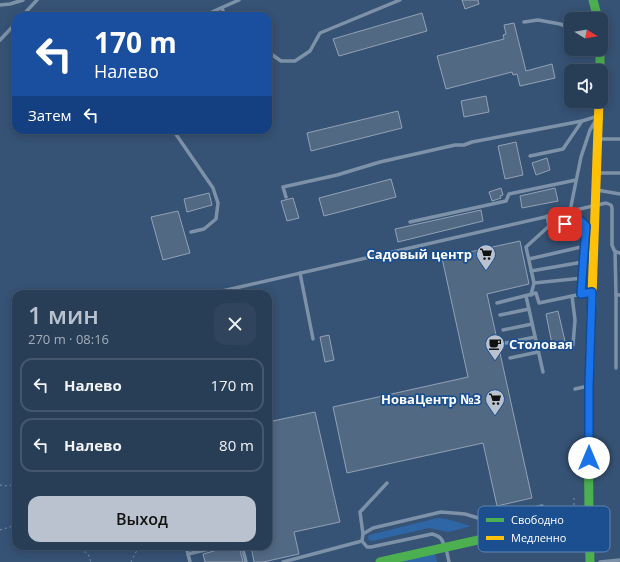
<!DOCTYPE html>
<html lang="ru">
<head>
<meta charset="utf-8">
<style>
	body { margin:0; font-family:"Open Sans",sans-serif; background:#30455d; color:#f1f3f6; height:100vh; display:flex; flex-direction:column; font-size:15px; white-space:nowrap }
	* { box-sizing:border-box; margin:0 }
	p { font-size:13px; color:#a5aeba }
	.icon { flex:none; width:22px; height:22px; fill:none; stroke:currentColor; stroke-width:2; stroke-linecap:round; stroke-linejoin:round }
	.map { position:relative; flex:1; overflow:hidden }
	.details { position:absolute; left:12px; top:290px; width:260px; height:260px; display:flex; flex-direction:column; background:#283e57; border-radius:12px; box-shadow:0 2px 10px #0003,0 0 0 1px #44576d }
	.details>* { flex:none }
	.banner { position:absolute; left:12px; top:12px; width:260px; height:122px; border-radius:12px; box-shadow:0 2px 10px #0003,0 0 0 1px #44576d; background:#1a4fa0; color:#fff; overflow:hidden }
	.needle { width:26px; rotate:101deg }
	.tools { position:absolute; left:564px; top:12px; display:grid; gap:8px }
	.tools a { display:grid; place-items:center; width:44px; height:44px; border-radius:8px; background:#283e57; box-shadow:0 2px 10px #0003,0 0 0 1px #44576d; font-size:20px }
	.pin { position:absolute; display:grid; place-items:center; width:34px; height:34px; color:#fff; margin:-17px; border-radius:8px; box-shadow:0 2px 6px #0006 }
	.me { position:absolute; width:44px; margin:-22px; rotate:0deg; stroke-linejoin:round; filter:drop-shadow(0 0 3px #0008) }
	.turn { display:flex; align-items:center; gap:14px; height:84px; padding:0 16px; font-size:18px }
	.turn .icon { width:52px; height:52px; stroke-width:2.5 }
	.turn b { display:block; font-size:28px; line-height:34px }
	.then { display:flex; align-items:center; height:38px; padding:0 16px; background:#0003; gap:8px; font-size:15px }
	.round { display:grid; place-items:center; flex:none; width:42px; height:42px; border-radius:12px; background:#30455d }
	.summary { display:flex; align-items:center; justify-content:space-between; height:68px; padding:0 16px }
	h1 { font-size:24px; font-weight:600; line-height:30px; color:#b9c2ce }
	.action { display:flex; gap:8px; margin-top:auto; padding:8px 16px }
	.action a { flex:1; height:46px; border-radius:12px; background:#b9c2ce; color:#111; font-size:16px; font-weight:600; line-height:46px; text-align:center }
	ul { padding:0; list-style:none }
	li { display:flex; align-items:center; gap:12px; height:54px; margin:0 8px 6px; padding:0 8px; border:2px solid #44576d; border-radius:12px }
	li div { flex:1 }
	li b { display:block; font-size:15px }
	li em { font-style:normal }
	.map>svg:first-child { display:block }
</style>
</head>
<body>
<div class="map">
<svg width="620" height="562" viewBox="0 0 620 562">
	<rect width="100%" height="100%" fill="#365274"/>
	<!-- green -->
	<g fill="#2f66a5">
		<path d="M437 518 447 519 471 526 449 532 429 528 372 541 369 540 368 537 369 535Z"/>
		<path d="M435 553 437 562H397Z"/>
	</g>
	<!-- building -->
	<g fill="#526984" stroke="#92a2b6">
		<path d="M462 0H478L479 4 465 9Z"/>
		<path d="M422 13 427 31 339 56 333 39Z"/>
		<path d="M514 23 526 71 552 64 555 78 520 86 517 74 513 75 512 72 446 89 437 56 504 39 503 35 506 34 504 25Z"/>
		<path d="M486 96 489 112 464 117 461 101Z"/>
		<path d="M398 111 402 128 311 151 307 133Z"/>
		<path d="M516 142 523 175 505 179 498 146Z"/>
		<path d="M547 158 550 170 536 175 532 163Z"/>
		<path d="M391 179 396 197 324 216 319 198Z"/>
		<path d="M501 188 503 195 500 196 501 198 492 201 489 192Z"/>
		<path d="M555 188 558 201 522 208 520 196Z"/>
		<path d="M209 193 212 205 187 212 184 199Z"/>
		<path d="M293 198 299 218 287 221 281 201Z"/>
		<path d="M481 210 483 221 398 242 395 229Z"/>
		<path d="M178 211 190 253 163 260 151 217Z"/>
		<path d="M520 241 529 284 487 294 532 498 497 506 483 443 347 473 333 407 468 377 442 258Z"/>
		<path d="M558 311 565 341 552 344 546 314Z"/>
		<path d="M329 335 334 360 325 362 320 337Z"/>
		<path d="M315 412 340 522 294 532 299 554 263 562H254L251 546H268V422Z"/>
		<path d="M232 546H239L243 562H205L203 554Z"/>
	</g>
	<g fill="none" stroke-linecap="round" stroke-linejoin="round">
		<!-- path -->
		<g stroke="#7d92a8" stroke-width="1" stroke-dasharray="2 3" stroke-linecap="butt">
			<path d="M0 485 7 486 16 484"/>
			<path d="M574 498V510"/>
			<path d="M0 530 16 525"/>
			<path d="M76 546 88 554 91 562"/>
			<path d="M131 562 139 546"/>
		</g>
		<!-- lane -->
		<g stroke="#7d92a8" stroke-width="3.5">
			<path d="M0 5 10 4 23 0"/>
			<path d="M222 8 225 16"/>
			<path d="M22 16 37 0"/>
			<path d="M203 16 239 0"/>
			<path d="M524 22 538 20 560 24 571 28"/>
			<path d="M0 40 16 23"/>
			<path d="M268 55 271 54 281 61H295L310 51 320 33 400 0"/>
			<path d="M173 130 213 188 218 203 216 219 204 229 191 232"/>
			<path d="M598 139H620"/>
			<path d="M530 156 563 149 582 121"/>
			<path d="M597 173H620"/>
			<path d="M597 190 620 194"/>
			<path d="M286 197 283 187 337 175 380 162 455 145H464L472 142 582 121 598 116"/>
			<path d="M570 211 581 157 590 130 596 120"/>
			<path d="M410 222 506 201 509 194 576 180"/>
			<path d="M549 226 581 221 586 226 581 294"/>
			<path d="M615 251 616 295H620"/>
			<path d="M529 259 551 254 585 246"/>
			<path d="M531 271 583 262"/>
			<path d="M300 273 313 339"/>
			<path d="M534 283 583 278"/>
			<path d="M209 294 606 203 611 205 612 208V245L614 250 616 252 620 253"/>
			<path d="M531 295 534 283 526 247 549 226 547 216"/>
			<path d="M526 296 543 372"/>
			<path d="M497 303 536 293 539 303 591 292"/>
			<path d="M500 315 529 309"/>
			<path d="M503 330 532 324"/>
			<path d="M506 343 535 337"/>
			<path d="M556 348 573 345 575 320 572 296"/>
			<path d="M510 358 538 352"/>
			<path d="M616 368V295"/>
			<path d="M575 389 588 386"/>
			<path d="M363 534 360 512 387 483"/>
			<path d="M186 546 190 562"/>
			<path d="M242 546 246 562"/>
			<path d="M444 547C443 539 440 536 432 534L371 547H367L362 541 363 534 373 528 441 512 465 514 488 521 542 506"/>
			<path d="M446 548 449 562"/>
			<path d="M188 554 222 546"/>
			<path d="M283 562 362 541"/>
			<path d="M600 562 620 560"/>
		</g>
		<!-- fast -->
		<g stroke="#4caf50" stroke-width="9">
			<path d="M593 0 598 19"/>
			<path d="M600 49V71"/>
			<path d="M380 562 589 515"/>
			<path d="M590 562C588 483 588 404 591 324"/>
		</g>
		<!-- slow -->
		<path stroke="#ffc107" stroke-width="9" d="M591 324 599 101"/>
	</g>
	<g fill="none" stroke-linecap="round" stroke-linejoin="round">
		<defs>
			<path id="route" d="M565 224 581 221 586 226 581 294 592 292 589 386V458"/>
		</defs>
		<!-- route casing -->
		<use href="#route" stroke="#114b97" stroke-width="10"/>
		<!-- route -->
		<use href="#route" stroke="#1a73e8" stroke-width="7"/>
	</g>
	<!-- icons -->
	<defs>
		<symbol id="supermarket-pin" viewBox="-11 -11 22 30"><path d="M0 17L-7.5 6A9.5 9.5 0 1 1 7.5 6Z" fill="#b9c2ce" stroke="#1b4f8f"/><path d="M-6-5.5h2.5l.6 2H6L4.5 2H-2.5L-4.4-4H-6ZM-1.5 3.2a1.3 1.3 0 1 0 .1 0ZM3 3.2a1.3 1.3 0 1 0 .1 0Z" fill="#111"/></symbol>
		<symbol id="cafe-pin" viewBox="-11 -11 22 30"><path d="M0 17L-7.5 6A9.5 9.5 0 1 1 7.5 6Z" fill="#b9c2ce" stroke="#1b4f8f"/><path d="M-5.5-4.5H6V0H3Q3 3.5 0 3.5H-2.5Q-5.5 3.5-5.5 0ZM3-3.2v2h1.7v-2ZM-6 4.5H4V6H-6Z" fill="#111"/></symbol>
	</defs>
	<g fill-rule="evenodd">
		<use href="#supermarket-pin" x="475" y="243" width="22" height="30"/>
		<use href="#cafe-pin" x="484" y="333" width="22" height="30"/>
		<use href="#supermarket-pin" x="484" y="388" width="22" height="30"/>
	</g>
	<g text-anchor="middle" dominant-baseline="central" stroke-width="3.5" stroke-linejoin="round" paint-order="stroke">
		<!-- poi labels -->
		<g font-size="13" font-weight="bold" fill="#fff" stroke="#1b4f8f" text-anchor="end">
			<text x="472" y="254">Садовый центр</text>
			<text x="509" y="344" text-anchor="start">Столовая</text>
			<text x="481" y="399">НоваЦентр №3</text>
		</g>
	</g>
	<!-- legend -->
	<rect x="478" y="506" width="132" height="46" rx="6" fill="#1b4f8f" stroke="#5f84b1" stroke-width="1"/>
	<rect x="486" y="518" width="18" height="4" fill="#4caf50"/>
	<rect x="486" y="536" width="18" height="4" fill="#ffc107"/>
	<g font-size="11" fill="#fff">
		<text x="511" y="524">Свободно</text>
		<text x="511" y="542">Медленно</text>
	</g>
</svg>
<div class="tools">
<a><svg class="needle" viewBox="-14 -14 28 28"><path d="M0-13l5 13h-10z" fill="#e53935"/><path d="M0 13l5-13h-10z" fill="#a5aeba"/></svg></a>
<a><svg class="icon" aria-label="sound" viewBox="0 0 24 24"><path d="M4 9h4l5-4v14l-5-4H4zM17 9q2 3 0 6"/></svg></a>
</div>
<div class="pin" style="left:565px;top:224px;background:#d93025"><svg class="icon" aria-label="arrive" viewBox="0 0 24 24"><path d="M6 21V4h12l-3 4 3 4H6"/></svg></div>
<svg class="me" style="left:589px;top:458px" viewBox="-20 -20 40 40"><circle r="19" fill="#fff"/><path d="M0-13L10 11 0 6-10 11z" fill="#1a73e8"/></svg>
<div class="banner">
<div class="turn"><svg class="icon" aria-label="left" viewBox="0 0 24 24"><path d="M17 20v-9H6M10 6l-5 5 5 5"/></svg><div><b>170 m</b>Налево</div></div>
<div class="then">Затем<svg class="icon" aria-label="left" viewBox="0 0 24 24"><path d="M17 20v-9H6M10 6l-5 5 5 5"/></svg></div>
</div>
<section class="details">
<div class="summary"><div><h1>1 мин</h1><p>270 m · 08:16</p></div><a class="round"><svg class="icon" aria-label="close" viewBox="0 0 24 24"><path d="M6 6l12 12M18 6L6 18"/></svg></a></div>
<ul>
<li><svg class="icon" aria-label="left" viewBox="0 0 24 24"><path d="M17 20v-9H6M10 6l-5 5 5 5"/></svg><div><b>Налево</b></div><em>170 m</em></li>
<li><svg class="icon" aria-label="left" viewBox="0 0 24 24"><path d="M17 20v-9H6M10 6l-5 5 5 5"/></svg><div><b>Налево</b></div><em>80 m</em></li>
</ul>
<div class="action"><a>Выход</a></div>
</section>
</div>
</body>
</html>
